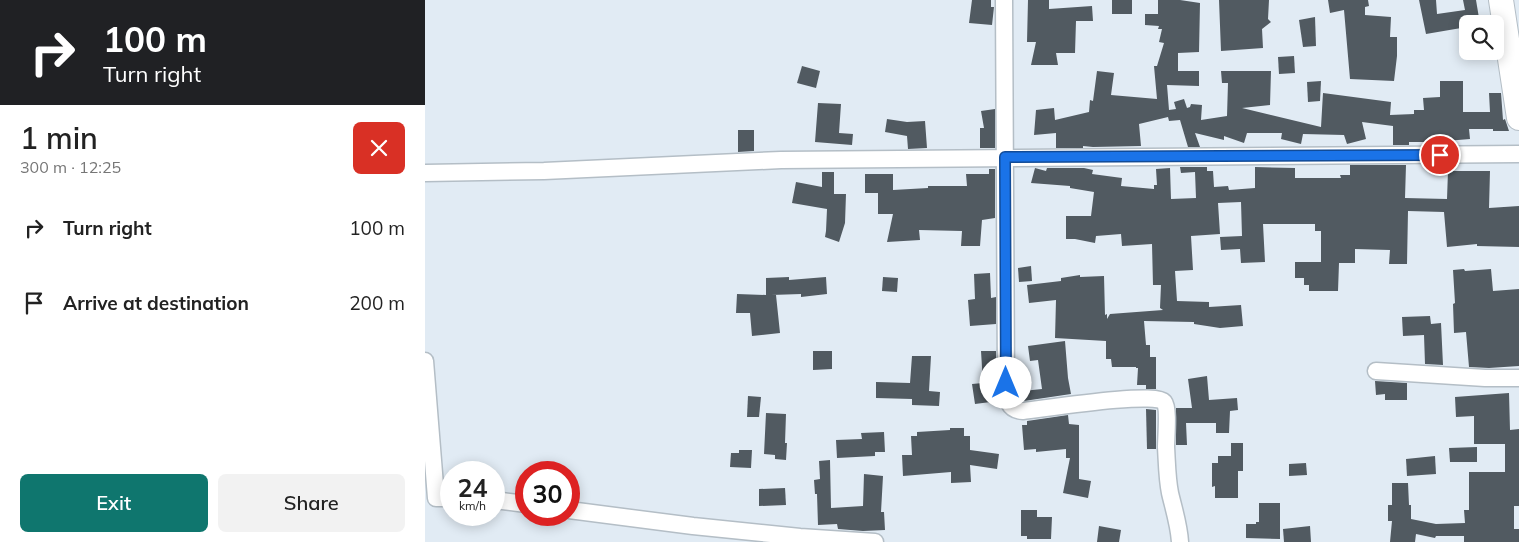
<!DOCTYPE html>
<html lang="en">
<head>
<meta charset="utf-8">
<style>
	body { margin:0; font-family:Mulish,sans-serif; background:#f2f2f2; color:#222; height:100vh; display:flex; flex-direction:column; font-size:19px; white-space:nowrap }
	* { box-sizing:border-box; margin:0 }
	p { font-size:16px; color:#767676 }
	.icon { flex:none; width:28px; height:28px; fill:none; stroke:currentColor; stroke-width:2; stroke-linecap:round; stroke-linejoin:round }
	.map { position:relative; flex:1; overflow:hidden }
	.side { display:flex; flex-direction:column; background:#fff; width:425px }
	.side>* { flex:none }
	.banner { background:#202124; color:#fff; overflow:hidden }
	.fabs { position:absolute; left:1034px; top:15px; display:grid; gap:10px }
	.fabs a { display:grid; place-items:center; width:45px; height:45px; border-radius:8px; background:#fff; box-shadow:0 2px 12px #0003; font-size:25px }
	.speed { position:absolute; left:15px; top:461px; display:flex; gap:10px; font-size:25px; font-weight:700; text-align:center }
	.speed>* { display:grid; place-content:center; width:65px; height:65px; border-radius:50%; background:#fff; box-shadow:0 2px 12px #0003; line-height:1 }
	.speed small { font-size:12px; font-weight:400 }
	.speed .limit { border:8px solid #d22; background:#fff; color:#111 }
	.pin { position:absolute; display:grid; place-items:center; width:42px; height:42px; color:#fff; margin:-21px; border:2px solid #fff; border-radius:50%; box-shadow:0 1px 5px #0007 }
	.me { position:absolute; width:55px; margin:-28px; rotate:0deg; stroke-linejoin:round; filter:drop-shadow(0 0 4px #0008) }
	.turn { display:flex; align-items:center; gap:18px; height:105px; padding:0 20px; font-size:22px }
	.turn .icon { width:65px; height:65px; stroke-width:2.5 }
	.turn b { display:block; font-size:35px; line-height:42px }
	.round { display:grid; place-items:center; flex:none; width:52px; height:52px; border-radius:8px; background:#f2f2f2 }
	.head { display:flex; align-items:center; justify-content:space-between; height:85px; padding:0 20px }
	h1 { font-size:30px; font-weight:600; line-height:38px }
	.button { display:flex; gap:10px; margin-top:auto; padding:10px 20px }
	.button a { flex:1; height:58px; border-radius:8px; background:#0f766e; color:#fff; font-size:20px; font-weight:600; line-height:58px; text-align:center }
	.button a+a { background:#f2f2f2; color:#222 }
	ul { padding:0; list-style:none }
	li { display:flex; align-items:center; gap:15px; height:75px; padding:0 20px }
	li div { flex:1 }
	li b { display:block; font-size:19px }
	li em { font-style:normal }
	main { display:flex; flex:1; min-height:0 }
	.map>svg:first-child { display:block }
</style>
</head>
<body>
<main>
<section class="side">
<div class="banner">
<div class="turn"><svg class="icon" aria-label="right" viewBox="0 0 24 24"><path d="M7 20v-9h11M14 6l5 5-5 5"/></svg><div><b>100 m</b>Turn right</div></div>
</div>
<div class="head"><div><h1>1 min</h1><p>300 m · 12:25</p></div><a class="round" style="background:#d93025;color:#fff"><svg class="icon" aria-label="close" viewBox="0 0 24 24"><path d="M6 6l12 12M18 6L6 18"/></svg></a></div>
<ul>
<li><svg class="icon" aria-label="right" viewBox="0 0 24 24"><path d="M7 20v-9h11M14 6l5 5-5 5"/></svg><div><b>Turn right</b></div><em>100 m</em></li>
<li><svg class="icon" aria-label="arrive" viewBox="0 0 24 24"><path d="M6 21V4h12l-3 4 3 4H6"/></svg><div><b>Arrive at destination</b></div><em>200 m</em></li>
</ul>
<div class="button"><a>Exit</a><a>Share</a></div>
</section>
<div class="map">
<svg width="1094" height="542" viewBox="0 0 1094 542">
	<rect width="100%" height="100%" fill="#e1ebf4"/>
	<!-- building -->
	<g fill="#515a61">
		<path d="M547 0H566V7H569L567 25 544 23Z"/>
		<path d="M603 0H624V9L667 6 668 21H651L650 53H631L633 65H606L611 42H602Z"/>
		<rect x="687" y="0" width="20" height="14"/>
		<path d="M733 0H755L775 3 774 52 753 53V71H774V86L742 85 744 110 751 109 749 102 759 99 762 108 765 107 766 104 777 105 776 120 802 116 803 83H797L796 71H846L845 105 817 108 896 127 898 93 966 102 965 115 989 114V110H999L998 98 1015 97V81H1038V112H1065L1064 93H1076L1078 120 1080 119 1084 131H1068V129H1044L1045 139 1009 142H984V145H968V126L937 122 941 139 922 144 919 135 878 134 876 144 856 139 857 133H822L819 143 799 136V140L770 133 775 147H763L755 120 744 121 743 117 714 124 716 146 668 147 658 146V148H631V133L609 135 611 110 629 108 630 120 664 112 665 100 668 101 672 71 689 73 686 95 732 99 729 66H732L739 43 734 42 737 29H733L734 26 720 25V14H733Z"/>
		<path d="M794 0H844L843 19 846 22 837 29 838 48 796 51Z"/>
		<path d="M903 0H943L944 6 940 7V15L966 17 965 37H972V56L969 81 925 79 919 10 905 13Z"/>
		<path d="M994 0H1011L1012 14 1040 10 1038 0H1051L1055 24H1042V27L1001 34Z"/>
		<path d="M890 17 891 46 878 47 874 20Z"/>
		<path d="M869 56 870 73 854 74 853 57Z"/>
		<path d="M377 66 395 71 391 88 372 83Z"/>
		<path d="M896 81 895 101 883 102 882 82Z"/>
		<path d="M393 103 416 104 414 133 428 134 427 145 390 142Z"/>
		<path d="M570 109V148H555V128H559L556 111Z"/>
		<path d="M462 119 482 122 500 121 502 148 483 149 482 136 460 132Z"/>
		<path d="M313 130H329V151L313 152Z"/>
		<path d="M925 165H981L980 198 1022 199 1023 171H1065L1064 208 1094 206V247L1052 246V244L1022 247 1019 212 983 211 982 264H964L965 250 930 249V263H914L913 291H884V285H879V278H870V262H896V231H890V224H838L840 262 816 263 815 249 796 250 795 237 817 236 816 202 793 203 795 234 766 236 768 270 750 271 752 301 784 302V307L816 305 818 326 795 328 769 324V322L719 321 721 345H725V357H731V389H721V385H712L713 368H711V367H687L686 359H681V341L630 338 631 300 604 303 602 285 636 281V278L655 275V277L679 276 680 315 682 314V319L685 314 738 310 735 308 736 285H728L727 244 697 246 696 234 671 236 670 243 650 239H641V216H666L669 192 645 188V186L606 183 610 168 621 171 622 168H659L668 170 667 174 697 178 696 186 729 189V185H732L731 169 745 168 746 199 771 198 770 172 756 173 755 167H782V171H788L789 187 803 186 804 190 830 188V167L870 168V178H916L915 175H925Z"/>
		<path d="M564 169H570V218L557 220 555 246H536L537 231 494 230 495 240 462 242 468 214H453V193H440V174H468V190L503 188V186H542L541 174H564Z"/>
		<path d="M397 172H409V194H421L420 223 414 242 400 237 401 231 402 209 367 203 371 182 397 187Z"/>
		<path d="M606 266 607 281 594 282 593 268Z"/>
		<path d="M1039 269 1040 271 1066 269 1068 291 1094 289V366L1064 368 1044 367 1041 332 1029 333 1028 304 1030 303 1028 270Z"/>
		<path d="M565 273 566 298 571 297V324L545 326 543 300 550 299 549 274Z"/>
		<path d="M364 277V280L401 277 402 294 376 297V294L346 295H351L355 333 327 336 325 313H311L312 294 341 295V278Z"/>
		<path d="M458 277 473 278 472 292 457 291Z"/>
		<path d="M1005 316 1006 324 1016 323 1018 365 1000 364 999 335 978 336 977 317Z"/>
		<path d="M640 341 643 378 646 394 599 401 598 391 617 389 613 360 605 361 603 346Z"/>
		<path d="M388 351H407V369L388 370Z"/>
		<path d="M556 351H571V384L573 401 550 404 547 384 558 383Z"/>
		<path d="M487 356H506L504 391 515 392 514 406 487 405V399L451 398V382L485 383Z"/>
		<path d="M782 376 784 400 812 398 813 410 805 411 804 433H791V423H761L762 445H751V408H767L763 379Z"/>
		<path d="M950 381 982 383V400H960V394L951 395Z"/>
		<path d="M1084 393 1085 430 1094 429V506H1089V529H1094V542H1039V536H1011L1010 538 991 534 990 542H965L967 521H963V505H967V483H983L984 505H986V519L1011 524 1040 523 1039 510H1044V472H1080V444H1049V416L1031 417 1030 397Z"/>
		<path d="M323 396 336 397 334 417H322Z"/>
		<path d="M721 409 731 410V449H722Z"/>
		<path d="M341 413 361 414 360 443H362L361 460 350 459V455L339 454Z"/>
		<path d="M643 415 644 424 654 425V479L666 481 663 498 638 493 645 458H641V449L611 452V449L599 450 597 425H602V421Z"/>
		<path d="M525 428H539V436H545V450L574 454 572 469 545 465 546 482 526 483V472L478 476 477 455H487L486 436H492V432L525 430Z"/>
		<path d="M459 432 460 452H450V456L412 458 411 440 437 439 436 433Z"/>
		<path d="M806 443H818V471H813V498H790V486L787 487V463H793V456H806Z"/>
		<path d="M1052 447V462H1025L1024 448Z"/>
		<path d="M314 450H327L326 468 305 467 306 453H314Z"/>
		<path d="M1010 456 1011 474 982 476 981 459Z"/>
		<path d="M405 460 406 508 438 506 439 474 458 476 456 512H459L460 530 438 531 413 529 412 524 393 525 392 494H390L389 480 395 479 394 461Z"/>
		<path d="M881 463 882 475 864 476V464Z"/>
		<path d="M360 488 361 505 334 506V489Z"/>
		<path d="M834 503H855V539L821 538V524H831V522H834Z"/>
		<path d="M596 510H612V517H627L626 539H602V536H596Z"/>
		<path d="M674 526 696 530 694 542H672Z"/>
		<path d="M885 526 886 542H859L858 529Z"/>
	</g>
	<g fill="none" stroke-linecap="round" stroke-linejoin="round">
		<defs>
			<g id="street">
				<path d="M579 0 581 383C582 397 581 410 598 411 618 409 730 391 739 402 744 408 741 438 741 447 742 463 742 478 745 493 749 510 754 525 755 542"/>
				<path d="M0 173 119 171 356 160 1094 154"/>
				<path d="M0 361 11 498H26"/>
				<path d="M951 371 1060 378H1094"/>
				<path d="M69 500 101 504"/>
				<path d="M144 510 268 526 375 537 450 542"/>
			</g>
			<path id="secondary" d="M1076 0 1094 118"/>
		</defs>
		<!-- street casing -->
		<use href="#street" stroke="#b4bec6" stroke-width="19"/>
		<!-- secondary casing -->
		<use href="#secondary" stroke="#b4bec6" stroke-width="26"/>
		<!-- street -->
		<use href="#street" stroke="#fff" stroke-width="16"/>
		<!-- secondary -->
		<use href="#secondary" stroke="#fff" stroke-width="24"/>
	</g>
	<g fill="none" stroke-linecap="round" stroke-linejoin="round">
		<defs>
			<path id="route" d="M581 383 580 157 1015 155"/>
		</defs>
		<!-- route casing -->
		<use href="#route" stroke="#114b97" stroke-width="12"/>
		<!-- route -->
		<use href="#route" stroke="#1a73e8" stroke-width="9"/>
	</g>
</svg>
<div class="fabs">
<a><svg class="icon" aria-label="search" viewBox="0 0 24 24"><circle cx="10" cy="10" r="6"/><path d="M15 15l6 6"/></svg></a>
</div>
<div class="speed"><div>24<small>km/h</small></div><div class="limit">30</div></div>
<div class="pin" style="left:1015px;top:155px;background:#d93025"><svg class="icon" aria-label="arrive" viewBox="0 0 24 24"><path d="M6 21V4h12l-3 4 3 4H6"/></svg></div>
<svg class="me" style="left:581px;top:383px" viewBox="-20 -20 40 40"><circle r="19" fill="#fff"/><path d="M0-13L10 11 0 6-10 11z" fill="#1a73e8"/></svg>
</div>
</main>
</body>
</html>
